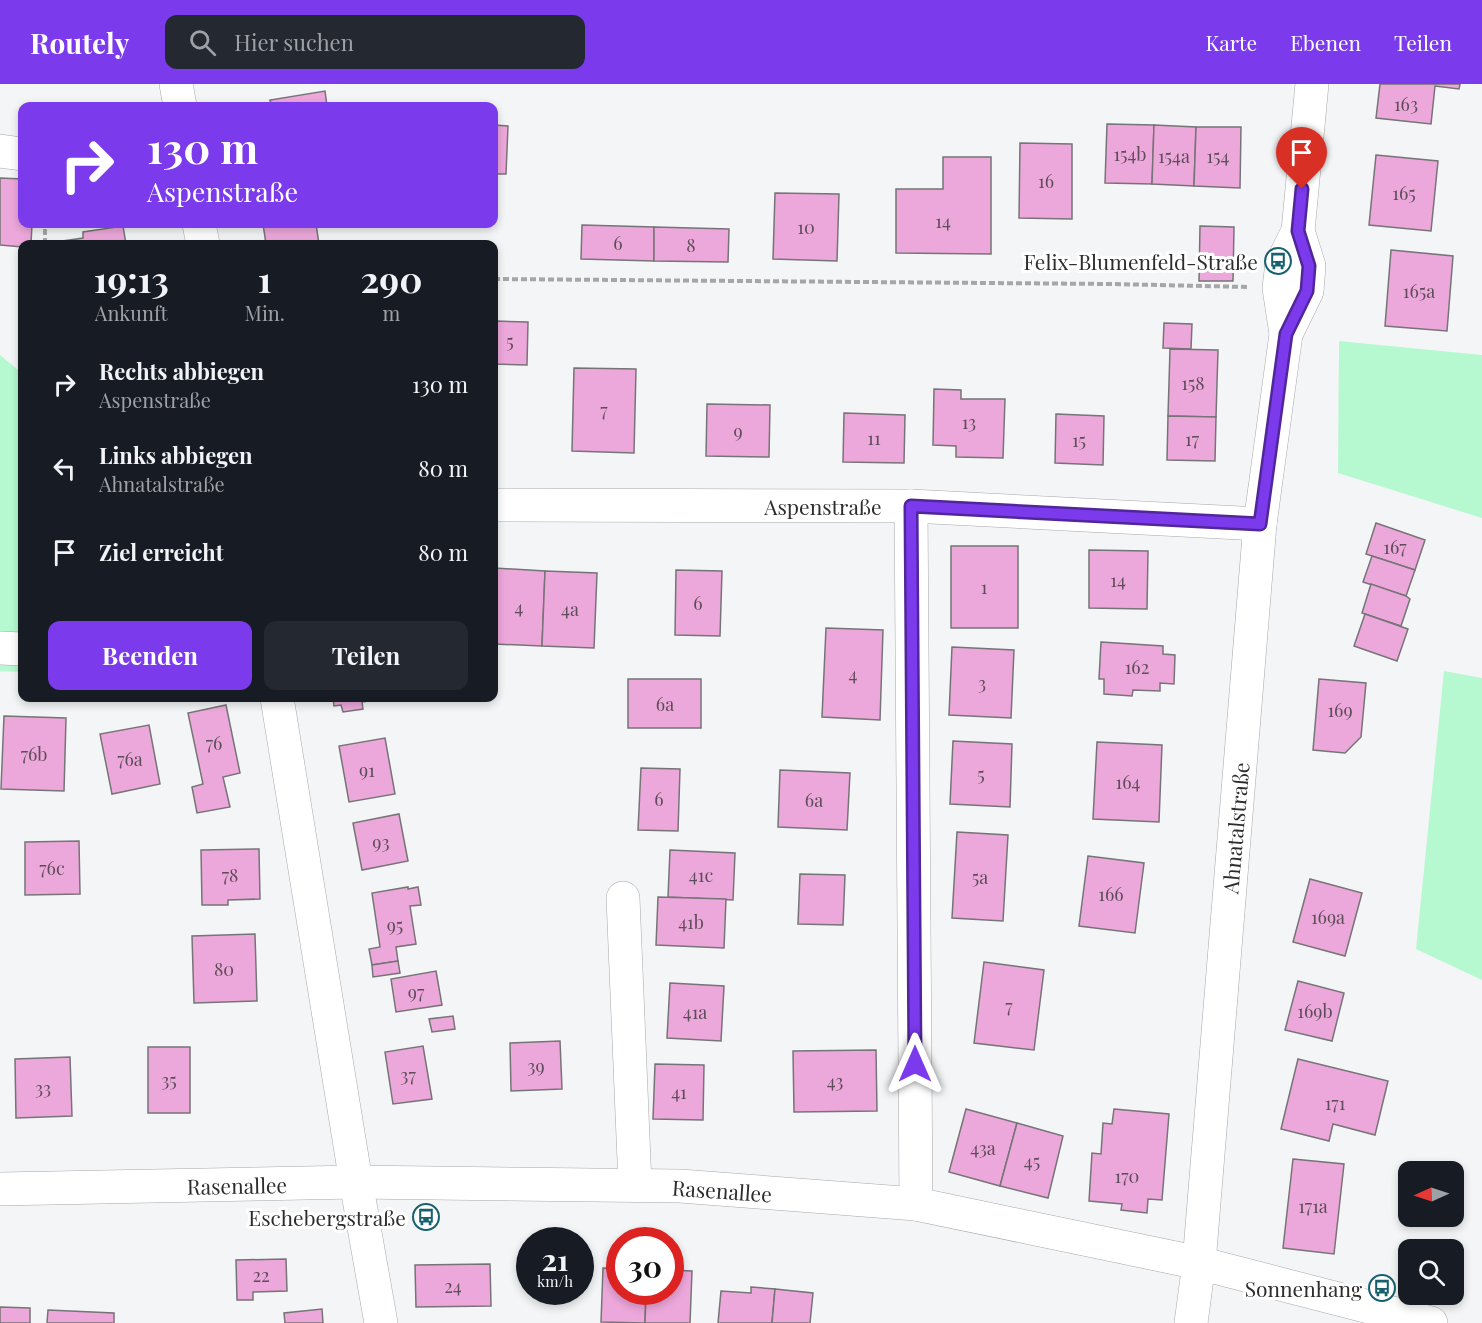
<!DOCTYPE html>
<html lang="de">
<head>
<meta charset="utf-8">
<style>
	body { margin:0; font-family:"Playfair Display",serif; background:#242831; color:#f1f3f6; height:100vh; display:flex; flex-direction:column; font-size:22px; white-space:nowrap }
	* { box-sizing:border-box; margin:0 }
	p { font-size:20px; color:#9ea1a6 }
	.icon { flex:none; width:33px; height:33px; fill:none; stroke:currentColor; stroke-width:2; stroke-linecap:round; stroke-linejoin:round }
	.map { position:relative; flex:1; overflow:hidden }
	.details { position:absolute; left:18px; top:156px; width:480px; height:462px; display:flex; flex-direction:column; background:#171b24; border-radius:12px; box-shadow:0 3px 9px #0003 }
	.details>* { flex:none }
	.banner { position:absolute; left:18px; top:18px; width:480px; height:126px; border-radius:12px; box-shadow:0 3px 9px #0003; background:#7c3aed; color:#fff; overflow:hidden }
	.needle { width:39px; rotate:267deg }
	.fabs { position:absolute; left:1398px; top:1077px; display:grid; gap:12px }
	.fabs a { display:grid; place-items:center; width:66px; height:66px; border-radius:12px; background:#171b24; box-shadow:0 3px 9px #0003; font-size:30px }
	.speed { position:absolute; left:516px; top:1143px; display:flex; gap:12px; font-size:30px; font-weight:700; text-align:center }
	.speed>* { display:grid; place-content:center; width:78px; height:78px; border-radius:50%; background:#171b24; box-shadow:0 3px 9px #0003; line-height:1 }
	.speed small { font-size:15px; font-weight:400 }
	.speed .limit { border:9px solid #d22; background:#fff; color:#111 }
	.pin { position:absolute; display:grid; place-items:center; width:51px; height:51px; color:#fff; margin:-62px -26px; border-radius:50% 50% 50% 0; rotate:-45deg; box-shadow:0 0 6px #0007 }
	.pin .icon { rotate:45deg }
	.me { position:absolute; width:66px; margin:-33px; rotate:0deg; stroke-linejoin:round; filter:drop-shadow(0 0 4px #0008) }
	.turn { display:flex; align-items:center; gap:21px; height:126px; padding:0 30px; font-size:27px }
	.turn .icon { width:78px; height:78px; stroke-width:2.5 }
	.turn b { display:block; font-size:42px; line-height:51px }
	.eta { display:flex; justify-content:space-evenly; align-items:center; height:102px; text-align:center }
	.eta b { font-size:36px; font-weight:700; line-height:42px }
	.primary-button { display:flex; gap:12px; margin-top:auto; padding:12px 30px }
	.primary-button a { flex:1; height:69px; border-radius:12px; background:#7c3aed; color:#fff; font-size:24px; font-weight:700; line-height:69px; text-align:center }
	.primary-button a+a { background:#242831; color:#f1f3f6 }
	ul { padding:0; list-style:none }
	li { display:flex; align-items:center; gap:18px; height:84px; padding:0 30px }
	li div { flex:1 }
	li b { display:block; font-size:22px }
	li em { font-style:normal }
	header { display:flex; align-items:center; gap:36px; box-sizing:border-box; height:84px; padding:0 30px; background:#7c3aed; color:#fff }
	header strong { font-size:28px }
	nav { display:flex; gap:33px; margin-inline-start:auto; font-size:21px }
	.search { width:420px; height:54px; background:#242831; display:flex; align-items:center; gap:15px; box-sizing:border-box; padding:0 21px; border-radius:12px; color:#9ea1a6; font-size:22px }
	.map>svg:first-child { display:block }
</style>
</head>
<body>
<header>
<strong>Routely</strong>
<div class="search"><svg class="icon" aria-label="search" viewBox="0 0 24 24"><circle cx="10" cy="10" r="6"/><path d="M15 15l6 6"/></svg>Hier suchen</div>
<nav><a>Karte</a><a>Ebenen</a><a>Teilen</a></nav>
</header>
<div class="map">
<svg width="1482" height="1239" viewBox="0 0 1482 1239">
	<rect width="100%" height="100%" fill="#f4f5f7"/>
	<!-- green -->
	<g fill="#b6f9d0">
		<path d="M1339 257 1482 271V434L1338 389Z"/>
		<path d="M0 271 22 289V588L0 587Z"/>
		<path d="M1444 587 1482 594V896L1416 865Z"/>
	</g>
	<!-- building -->
	<g fill="#eda8db" stroke="#767476" stroke-width="1.5">
		<path d="M1380 0H1460L1459 5 1435 2 1431 40 1376 34Z"/>
		<path d="M325 7 327 22H271L270 16Z"/>
		<path d="M1107 40 1154 41 1152 100 1105 99Z"/>
		<path d="M494 41 508 42 506 90H494Z"/>
		<path d="M1154 41 1196 43 1194 102 1152 100Z"/>
		<path d="M1196 43H1241L1240 104 1194 102Z"/>
		<path d="M1020 59 1072 60V135L1019 134Z"/>
		<path d="M1376 71 1438 77 1431 147 1369 141Z"/>
		<path d="M943 73H991V170L896 169V105H943Z"/>
		<path d="M0 94 22 95V140H32L31 160H22V163L0 161Z"/>
		<path d="M775 109 839 110 837 177 773 175Z"/>
		<path d="M263 140H316L319 160H266Z"/>
		<path d="M582 141 654 143V177L581 175Z"/>
		<path d="M123 142 126 160H63V157L83 154V148Z"/>
		<path d="M1200 142 1234 143 1233 197H1199Z"/>
		<path d="M654 143 729 145 728 178 654 177Z"/>
		<path d="M1391 166 1453 172 1447 247 1385 242Z"/>
		<path d="M495 237 528 238 527 281 494 280V251Z"/>
		<path d="M1164 239 1192 240 1191 265 1163 264Z"/>
		<path d="M1170 265 1218 266 1216 333 1168 332Z"/>
		<path d="M574 284 636 285 634 369 572 367Z"/>
		<path d="M934 305 961 306V315H1005L1003 374 956 373V362L933 361Z"/>
		<path d="M707 320 770 321 769 373 706 372Z"/>
		<path d="M844 329 905 331 904 379 843 378Z"/>
		<path d="M1056 330 1104 332 1103 381 1055 379Z"/>
		<path d="M1168 332 1216 333 1215 377 1167 376Z"/>
		<path d="M1376 439 1425 456 1415 486 1366 470Z"/>
		<rect x="951" y="462" width="67" height="82"/>
		<path d="M1089 466 1148 467 1147 525 1089 524Z"/>
		<path d="M1372 472 1415 486 1406 512 1363 498Z"/>
		<path d="M494 484 545 487 542 562 494 560Z"/>
		<path d="M676 486 722 487 720 552 675 551Z"/>
		<path d="M545 487 597 489 594 564 542 562Z"/>
		<path d="M1371 500 1406 512 1410 515 1401 542 1362 529Z"/>
		<path d="M1365 530 1408 545 1397 577 1354 562Z"/>
		<path d="M826 544 883 546 880 636 822 633Z"/>
		<path d="M1101 558 1163 562V570L1175 571 1174 600 1160 599V607L1133 606 1132 612 1104 610V595H1099Z"/>
		<path d="M952 563 1014 566 1011 634 949 631Z"/>
		<rect x="628" y="595" width="73" height="49"/>
		<path d="M1319 595 1366 599 1361 653 1345 669 1313 666Z"/>
		<path d="M333 614H374L375 616 362 618 363 625 343 628 341 621 334 622Z"/>
		<path d="M226 621 240 689 223 693 230 723 197 729 192 703 203 700 188 629Z"/>
		<path d="M4 632 66 634 64 707 1 705Z"/>
		<path d="M149 641 160 700 112 710 100 650Z"/>
		<path d="M385 654 395 710 349 718 339 662Z"/>
		<path d="M953 657 1012 660 1010 723 950 720Z"/>
		<path d="M1097 658 1162 661 1159 738 1093 735Z"/>
		<path d="M641 684 680 685 678 747 638 746Z"/>
		<path d="M780 686 850 689 847 746 778 743Z"/>
		<path d="M399 730 408 777 362 786 353 739Z"/>
		<path d="M957 748 1008 751 1003 837 952 834Z"/>
		<path d="M79 757 80 810 25 811V758Z"/>
		<path d="M259 765 260 815 228 816V821H202L201 766Z"/>
		<path d="M670 766 735 769 733 816 668 813Z"/>
		<path d="M1088 772 1144 779 1135 849 1079 842Z"/>
		<path d="M800 790 845 791 843 841 798 840Z"/>
		<path d="M1310 795 1362 809 1345 872 1293 858Z"/>
		<path d="M408 803V805L418 803 421 821 410 822 416 860 396 863 398 877 372 881 369 865 380 863 372 809Z"/>
		<path d="M658 813 726 815 724 864 656 861Z"/>
		<path d="M255 850 257 917 194 919 192 852Z"/>
		<path d="M398 877 400 889 373 893 372 881Z"/>
		<path d="M984 878 1044 886 1034 966 974 959Z"/>
		<path d="M436 887 442 921 396 928 391 895Z"/>
		<path d="M1298 897 1344 909 1332 957 1285 946Z"/>
		<path d="M670 899 724 902 721 957 667 954Z"/>
		<path d="M453 932 455 945 432 948 429 935Z"/>
		<path d="M560 957 562 1005 511 1007 510 959Z"/>
		<path d="M423 962 432 1015 393 1020 385 968Z"/>
		<rect x="148" y="963" width="42" height="66"/>
		<path d="M876 966 877 1027 794 1028 793 967Z"/>
		<path d="M70 973 72 1032 16 1034 15 975Z"/>
		<path d="M1298 975 1388 997 1375 1051 1333 1040 1329 1057 1281 1045Z"/>
		<path d="M655 980 704 981 703 1036 653 1035Z"/>
		<path d="M966 1025 1017 1039 1000 1102 949 1088Z"/>
		<path d="M1114 1025 1169 1030 1162 1116 1148 1115 1147 1129 1121 1126 1122 1120 1089 1117 1092 1069 1101 1070 1103 1039 1112 1040Z"/>
		<path d="M1017 1039 1063 1052 1048 1114 1000 1102Z"/>
		<path d="M1293 1075 1344 1080 1334 1170 1283 1164Z"/>
		<path d="M286 1175 287 1207 253 1208V1216H237L236 1176Z"/>
		<path d="M490 1180 491 1222 416 1223 415 1181Z"/>
		<path d="M603 1184 620 1185V1208H646L645 1239 601 1238Z"/>
		<path d="M670 1186 692 1187 690 1239H645L646 1208H670Z"/>
		<path d="M751 1203 775 1205 772 1239H718L721 1207 751 1209Z"/>
		<path d="M775 1205 813 1209 810 1239H772Z"/>
		<path d="M0 1223 30 1224V1239H0Z"/>
		<path d="M322 1225 323 1239H285L284 1229Z"/>
		<path d="M48 1226 114 1229V1239H47Z"/>
	</g>
	<g fill="none" stroke-linecap="round" stroke-linejoin="round">
		<defs>
			<g id="minor">
				<path d="M176 0 180 22"/>
				<path d="M0 67 22 70"/>
				<path d="M199 140 203 160"/>
				<path d="M1286 250 1307 207 1309 182 1298 147"/>
				<path d="M494 421 911 422 1260 440"/>
				<path d="M911 422 916 1120"/>
				<path d="M0 564 22 565"/>
				<path d="M277 614 356 1098 381 1239"/>
				<path d="M623 814 635 1101"/>
				<path d="M1191 1239 1199 1179 1260 440 1286 250 1279 204 1282 179 1298 147 1312 0"/>
			</g>
			<path id="major" d="M0 1105 356 1098 680 1102 916 1120 1199 1179 1431 1239"/>
		</defs>
		<!-- minor casing -->
		<use href="#minor" stroke="#a7a8aa" stroke-width="34"/>
		<!-- major casing -->
		<use href="#major" stroke="#a7a8aa" stroke-width="34"/>
		<!-- path -->
		<g stroke="#a6a6a8" stroke-width="4" stroke-dasharray="6 3" stroke-linecap="butt">
			<path d="M45 160V140"/>
			<path d="M494 195 1112 200 1249 203"/>
		</g>
		<!-- minor -->
		<use href="#minor" stroke="#fff" stroke-width="33"/>
		<!-- major -->
		<use href="#major" stroke="#fff" stroke-width="33"/>
	</g>
	<g fill="none" stroke-linecap="round" stroke-linejoin="round">
		<defs>
			<path id="route" d="M915 980 911 422 1260 440 1286 250 1307 207 1309 182 1298 147 1302 105"/>
		</defs>
		<!-- route casing -->
		<use href="#route" stroke="#51269a" stroke-width="15"/>
		<!-- route -->
		<use href="#route" stroke="#7c3aed" stroke-width="10"/>
	</g>
	<!-- icons -->
	<defs>
		<symbol id="bus-ring" viewBox="-11 -11 22 22"><circle r="9.5" fill="#fff" stroke="#17616f" stroke-width="1.5"/><path d="M-5-6H5V4H4V6H2V4H-2V6H-4V4H-5ZM-3.5-4V0h7V-4ZM-3.5 1.2v1.5H-2V1.2ZM2 1.2v1.5H3.5V1.2Z" fill="#17616f"/></symbol>
	</defs>
	<g fill-rule="evenodd">
		<use href="#bus-ring" x="1263" y="162" width="30" height="30"/>
		<use href="#bus-ring" x="411" y="1118" width="30" height="30"/>
		<use href="#bus-ring" x="1367" y="1189" width="30" height="30"/>
	</g>
	<g text-anchor="middle" dominant-baseline="central" stroke-width="6" stroke-linejoin="round" paint-order="stroke">
		<!-- number labels -->
		<g font-size="18" fill="#5d4c59">
			<text x="1406" y="20">163</text>
			<text x="1130" y="70">154b</text>
			<text x="1174" y="72">154a</text>
			<text x="1218" y="72">154</text>
			<text x="1046" y="97">16</text>
			<text x="1404" y="109">165</text>
			<text x="943" y="137">14</text>
			<text x="806" y="143">10</text>
			<text x="618" y="159">6</text>
			<text x="691" y="161">8</text>
			<text x="1419" y="207">165a</text>
			<text x="510" y="257">5</text>
			<text x="1193" y="299">158</text>
			<text x="604" y="326">7</text>
			<text x="969" y="338">13</text>
			<text x="738" y="347">9</text>
			<text x="874" y="354">11</text>
			<text x="1192" y="355">17</text>
			<text x="1079" y="356">15</text>
			<text x="1395" y="463">167</text>
			<text x="1118" y="496">14</text>
			<text x="984" y="503">1</text>
			<text x="698" y="519">6</text>
			<text x="519" y="523">4</text>
			<text x="570" y="525">4a</text>
			<text x="1137" y="583">162</text>
			<text x="853" y="590">4</text>
			<text x="982" y="599">3</text>
			<text x="665" y="620">6a</text>
			<text x="1340" y="626">169</text>
			<text x="214" y="659">76</text>
			<text x="34" y="670">76b</text>
			<text x="130" y="675">76a</text>
			<text x="367" y="686">91</text>
			<text x="981" y="690">5</text>
			<text x="1128" y="698">164</text>
			<text x="659" y="715">6</text>
			<text x="814" y="716">6a</text>
			<text x="381" y="758">93</text>
			<text x="52" y="784">76c</text>
			<text x="230" y="791">78</text>
			<text x="701" y="791">41c</text>
			<text x="980" y="793">5a</text>
			<text x="1111" y="810">166</text>
			<text x="1328" y="833">169a</text>
			<text x="691" y="838">41b</text>
			<text x="395" y="841">95</text>
			<text x="224" y="885">80</text>
			<text x="416" y="908">97</text>
			<text x="1009" y="922">7</text>
			<text x="1315" y="927">169b</text>
			<text x="695" y="928">41a</text>
			<text x="536" y="982">39</text>
			<text x="408" y="991">37</text>
			<text x="169" y="996">35</text>
			<text x="835" y="997">43</text>
			<text x="43" y="1004">33</text>
			<text x="679" y="1008">41</text>
			<text x="1335" y="1019">171</text>
			<text x="983" y="1064">43a</text>
			<text x="1032" y="1077">45</text>
			<text x="1127" y="1092">170</text>
			<text x="1313" y="1122">171a</text>
			<text x="261" y="1191">22</text>
			<text x="453" y="1202">24</text>
		</g>
		<!-- poi labels -->
		<g font-size="21" fill="#2d2d2e" stroke="#fff" text-anchor="end">
			<text x="1258" y="177">Felix-Blumenfeld-Straße</text>
			<text x="406" y="1133">Eschebergstraße</text>
			<text x="1362" y="1204">Sonnenhang</text>
		</g>
		<!-- street labels -->
		<g font-size="21" fill="#2d2d2e" stroke="#fff">
			<text x="823" y="422">Aspenstraße</text>
			<text transform="translate(1235 744) rotate(-85)">Ahnatalstraße</text>
			<text transform="translate(237 1101) rotate(-1)">Rasenallee</text>
			<text transform="translate(722 1106) rotate(4)">Rasenallee</text>
		</g>
	</g>
</svg>
<div class="fabs">
<a><svg class="needle" viewBox="-14 -14 28 28"><path d="M0-13l5 13h-10z" fill="#e53935"/><path d="M0 13l5-13h-10z" fill="#9ea1a6"/></svg></a>
<a><svg class="icon" aria-label="search" viewBox="0 0 24 24"><circle cx="10" cy="10" r="6"/><path d="M15 15l6 6"/></svg></a>
</div>
<div class="speed"><div>21<small>km/h</small></div><div class="limit">30</div></div>
<div class="pin" style="left:1302px;top:105px;background:#d93025"><svg class="icon" aria-label="arrive" viewBox="0 0 24 24"><path d="M6 21V4h12l-3 4 3 4H6"/></svg></div>
<svg class="me" style="left:915px;top:980px" viewBox="-20 -20 40 40"><path d="M0-17L14 15 0 8-14 15z" fill="#7c3aed" stroke="#fff" stroke-width="4"/></svg>
<div class="banner">
<div class="turn"><svg class="icon" aria-label="right" viewBox="0 0 24 24"><path d="M7 20v-9h11M14 6l5 5-5 5"/></svg><div><b>130 m</b>Aspenstraße</div></div>
</div>
<section class="details">
<div class="eta">
<div><b>19:13</b><p>Ankunft</p></div>
<div><b>1</b><p>Min.</p></div>
<div><b>290</b><p>m</p></div>
</div>
<ul>
<li><svg class="icon" aria-label="right" viewBox="0 0 24 24"><path d="M7 20v-9h11M14 6l5 5-5 5"/></svg><div><b>Rechts abbiegen</b><p>Aspenstraße</p></div><em>130 m</em></li>
<li><svg class="icon" aria-label="left" viewBox="0 0 24 24"><path d="M17 20v-9H6M10 6l-5 5 5 5"/></svg><div><b>Links abbiegen</b><p>Ahnatalstraße</p></div><em>80 m</em></li>
<li><svg class="icon" aria-label="arrive" viewBox="0 0 24 24"><path d="M6 21V4h12l-3 4 3 4H6"/></svg><div><b>Ziel erreicht</b></div><em>80 m</em></li>
</ul>
<div class="primary-button"><a>Beenden</a><a>Teilen</a></div>
</section>
</div>
</body>
</html>
